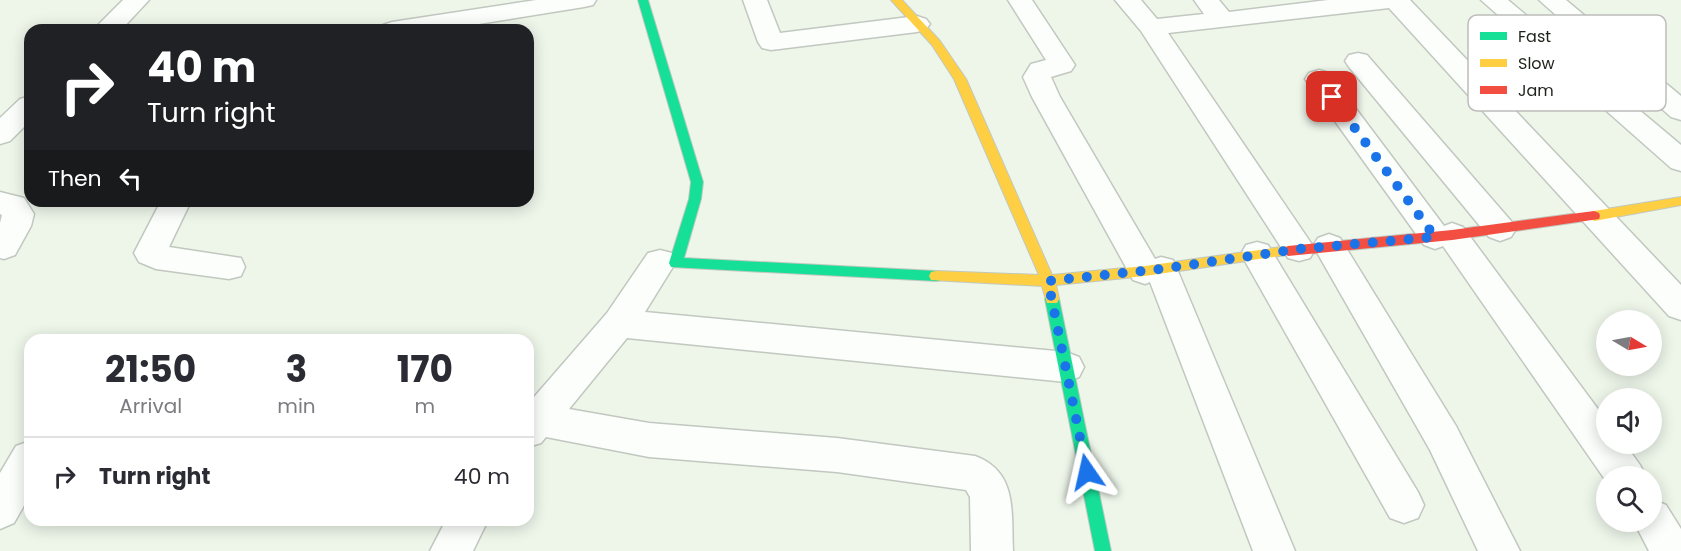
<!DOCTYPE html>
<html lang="en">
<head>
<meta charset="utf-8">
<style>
	body { margin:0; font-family:Poppins,sans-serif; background:#f7f7f7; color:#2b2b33; height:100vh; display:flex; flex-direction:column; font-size:22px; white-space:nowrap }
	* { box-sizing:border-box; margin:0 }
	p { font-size:20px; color:#7c7c81 }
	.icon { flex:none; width:33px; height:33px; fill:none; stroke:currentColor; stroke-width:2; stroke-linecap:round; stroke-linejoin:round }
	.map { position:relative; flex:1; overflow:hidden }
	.side { position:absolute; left:24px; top:334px; width:510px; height:192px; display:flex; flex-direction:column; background:#fff; border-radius:18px; box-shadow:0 3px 15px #0003 }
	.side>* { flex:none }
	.hud { position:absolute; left:24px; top:24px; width:510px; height:183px; border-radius:18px; box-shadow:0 3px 15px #0003; background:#202124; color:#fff; overflow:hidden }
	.needle { width:39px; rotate:100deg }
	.buttons { position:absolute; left:1596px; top:310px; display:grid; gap:12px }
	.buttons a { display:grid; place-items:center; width:66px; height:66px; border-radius:50%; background:#fff; box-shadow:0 3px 15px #0003; font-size:30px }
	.pin { position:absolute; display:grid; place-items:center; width:51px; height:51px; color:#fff; margin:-26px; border-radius:12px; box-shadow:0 3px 9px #0006 }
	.me { position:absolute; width:66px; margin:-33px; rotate:349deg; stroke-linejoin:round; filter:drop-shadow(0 0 4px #0008) }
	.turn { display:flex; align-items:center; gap:21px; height:126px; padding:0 24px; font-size:27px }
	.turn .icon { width:78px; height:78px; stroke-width:2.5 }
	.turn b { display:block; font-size:42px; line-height:51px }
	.then { display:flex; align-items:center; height:57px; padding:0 24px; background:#0003; gap:12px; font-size:22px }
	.eta { display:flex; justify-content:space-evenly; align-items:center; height:102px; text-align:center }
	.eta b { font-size:36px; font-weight:700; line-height:42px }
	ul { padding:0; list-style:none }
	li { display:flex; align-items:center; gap:18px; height:78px; padding:0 24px; border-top:2px solid #e1e1e2 }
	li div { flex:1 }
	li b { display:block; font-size:22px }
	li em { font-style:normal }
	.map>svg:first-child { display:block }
</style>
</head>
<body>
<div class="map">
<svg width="1681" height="551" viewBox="0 0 1681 551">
	<rect width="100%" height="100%" fill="#eef6ea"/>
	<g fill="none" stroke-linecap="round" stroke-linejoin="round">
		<defs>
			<g id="street">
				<path d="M123 0H149L121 30H93Z"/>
				<path d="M536 0H596L593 5 584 7 441 30H379L383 25 392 22Z"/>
				<path d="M743 0H767L780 33 917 16 926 19 930 24 926 29 917 32 771 50 762 48 758 42Z"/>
				<path d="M1008 0H1032L1075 65 1071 71 1051 77 1060 97 1155 259 1161 257 1173 260 1177 269 1295 551H1253L1150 282 1145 284 1133 280 1032 97 1023 77 1031 64 1046 60Z"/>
				<path d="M1115 0H1141L1157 19 1204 14 1194 0H1219L1229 12 1328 0H1410L1681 285V320L1669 316 1389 8 1168 33 1313 246 1318 238 1329 234 1340 238 1456 426 1520 551H1478L1430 450 1315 249 1310 258 1299 261 1288 258 1141 31Z"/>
				<path d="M1481 0H1508L1681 145V171L1671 168Z"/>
				<path d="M1539 0H1566L1681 96V120L1671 117Z"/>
				<path d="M1358 53 1367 55 1511 221 1516 229 1511 237 1500 241 1489 237 1349 67 1345 61 1349 55Z"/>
				<path d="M1319 70 1329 73 1444 226 1452 223 1463 227 1606 420V444H1625L1640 465 1646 477H1606V481L1443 246 1435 249 1424 245 1309 85 1305 79 1309 73Z"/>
				<path d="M30 96V121L10 141 0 144V118L20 99Z"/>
				<path d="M0 192 24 198 34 214 31 226 15 255 4 259 0 258V223L2 215 0 214Z"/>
				<path d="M161 201H191L169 247 241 258 245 267 241 276 229 279 156 269 139 262 134 253Z"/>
				<path d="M1257 242 1268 245 1418 492 1424 505 1418 518 1404 523 1390 518 1241 254 1246 245Z"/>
				<path d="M660 250 672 253 676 262 645 312 1066 352 1079 357 1084 367 1079 377 1066 382 627 338 569 409 649 423 837 438 975 456C1018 472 1011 512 1013 551H971L970 497 966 490 837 472 649 457 546 437 541 443 528 447V404L607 313 648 253Z"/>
				<path d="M30 441V495L14 523 0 529V473L16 446Z"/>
				<path d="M1652 499 1666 505 1681 529V551H1649L1634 522H1652Z"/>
				<path d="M446 520H488L473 551H430Z"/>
			</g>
			<g id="fast">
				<path d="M638 0H648L703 182 701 199 684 258 936 271 941 272 943 276 941 280 936 281 671 267 669 263 689 199 691 182Z"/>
				<path d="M1052 294 1057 295 1059 299 1111 551H1095L1045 299 1047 295Z"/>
			</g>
			<g id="slow">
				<path d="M891 0H902L940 41 966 79 1052 275 1145 266 1288 246 1295 251 1293 254 1145 276 1056 285 1059 299 1057 303H1047L1042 286 931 280 929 276 931 272 936 271 1039 275 954 79 932 45Z"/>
				<path d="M1681 197V205L1594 221 1588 216 1594 211Z"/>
			</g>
			<path id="jam" d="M1594 211 1599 213 1600 216 1599 219 1452 240 1288 256 1281 251 1288 246 1452 230Z"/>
		</defs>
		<!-- street casing -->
		<use href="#street" stroke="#c1c8bf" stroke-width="3"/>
		<!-- fast casing -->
		<use href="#fast" stroke="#c1c8bf" stroke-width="2"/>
		<!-- slow casing -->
		<use href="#slow" stroke="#c1c8bf" stroke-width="2"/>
		<!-- jam casing -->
		<use href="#jam" stroke="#c1c8bf" stroke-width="2"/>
		<!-- street -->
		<use href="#street" fill="#fcfefc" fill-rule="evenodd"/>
		<!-- fast -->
		<use href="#fast" fill="#16e098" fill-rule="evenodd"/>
		<!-- slow -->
		<use href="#slow" fill="#ffcf43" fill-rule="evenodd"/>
		<!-- jam -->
		<use href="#jam" fill="#f24e42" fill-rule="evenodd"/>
	</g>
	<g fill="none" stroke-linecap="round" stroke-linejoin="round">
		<!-- route -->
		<path stroke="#1a73e8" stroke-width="10" stroke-dasharray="0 18" d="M1087 472 1048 281 1161 269 1299 249 1435 237 1332 97"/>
	</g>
	<!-- legend -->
	<rect x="1468" y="15" width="198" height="96" rx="9" fill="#fff" stroke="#bcbdba" stroke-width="1.5"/>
	<rect x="1480" y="32" width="27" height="8" fill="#16e098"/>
	<rect x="1480" y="59" width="27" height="8" fill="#ffcf43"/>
	<rect x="1480" y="86" width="27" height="8" fill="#f24e42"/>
	<g font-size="16" fill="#1e221a">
		<text x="1518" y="42">Fast</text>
		<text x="1518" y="69">Slow</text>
		<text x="1518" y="96">Jam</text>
	</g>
</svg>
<div class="buttons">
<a><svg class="needle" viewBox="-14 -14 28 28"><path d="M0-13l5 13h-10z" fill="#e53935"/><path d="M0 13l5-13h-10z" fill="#7c7c81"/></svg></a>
<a><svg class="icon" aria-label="sound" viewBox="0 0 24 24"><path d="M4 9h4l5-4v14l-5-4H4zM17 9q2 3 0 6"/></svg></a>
<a><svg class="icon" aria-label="search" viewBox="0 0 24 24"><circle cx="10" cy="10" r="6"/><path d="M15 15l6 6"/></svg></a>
</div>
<div class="pin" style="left:1332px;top:97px;background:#d93025"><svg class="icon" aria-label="arrive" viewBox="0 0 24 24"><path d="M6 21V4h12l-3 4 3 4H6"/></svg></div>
<svg class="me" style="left:1087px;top:472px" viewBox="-20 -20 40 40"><path d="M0-17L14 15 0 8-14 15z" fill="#1a73e8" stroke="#fff" stroke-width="4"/></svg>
<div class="hud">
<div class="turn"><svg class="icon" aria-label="right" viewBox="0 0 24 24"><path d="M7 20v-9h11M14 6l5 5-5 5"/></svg><div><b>40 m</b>Turn right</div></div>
<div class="then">Then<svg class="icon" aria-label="left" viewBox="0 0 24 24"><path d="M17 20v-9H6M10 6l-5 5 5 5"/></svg></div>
</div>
<section class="side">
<div class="eta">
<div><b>21:50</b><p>Arrival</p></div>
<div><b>3</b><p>min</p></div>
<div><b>170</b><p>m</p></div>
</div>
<ul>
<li><svg class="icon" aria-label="right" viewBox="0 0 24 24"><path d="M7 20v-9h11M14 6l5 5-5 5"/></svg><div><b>Turn right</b></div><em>40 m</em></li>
</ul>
</section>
</div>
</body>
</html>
